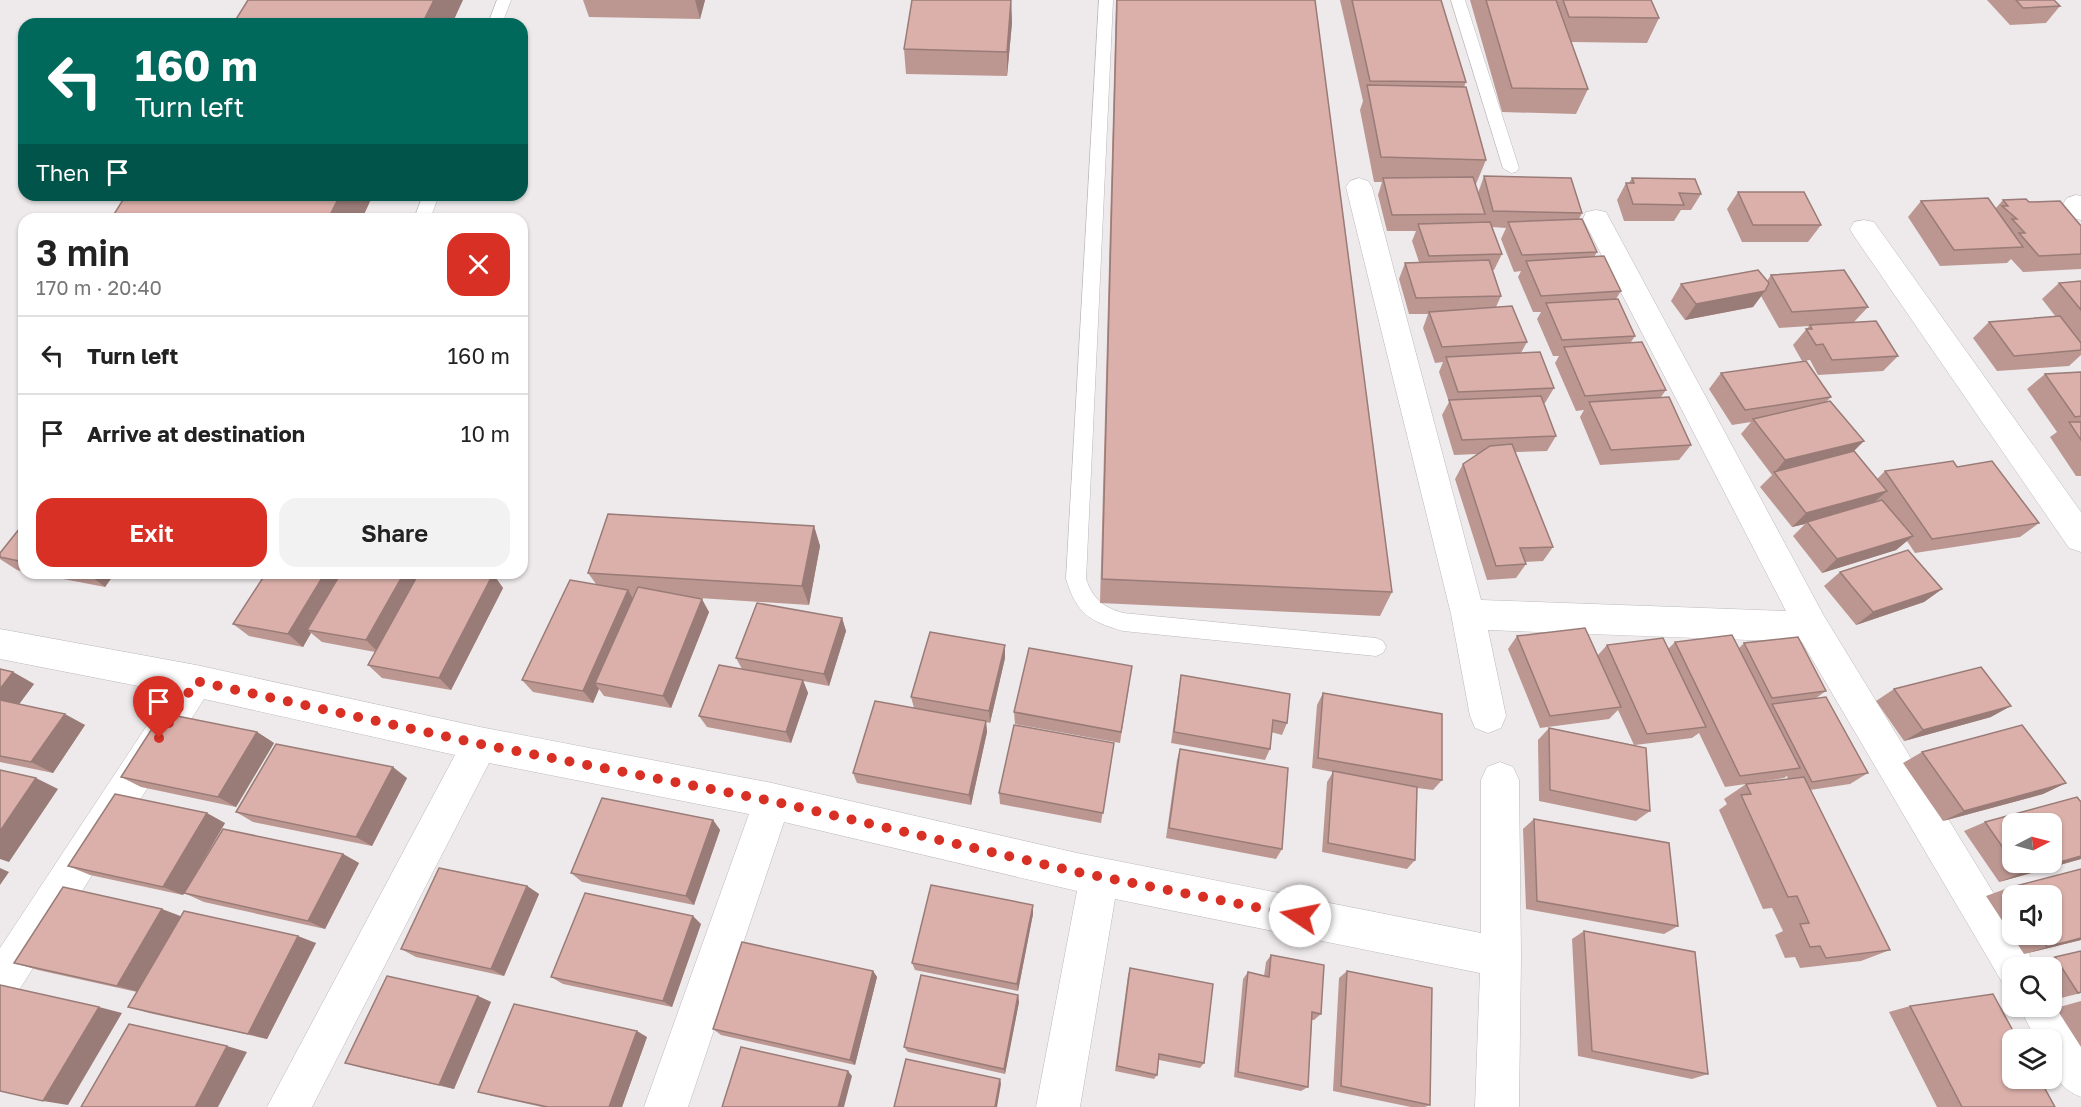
<!DOCTYPE html>
<html lang="en">
<head>
<meta charset="utf-8">
<style>
	body { margin:0; font-family:"Golos Text",sans-serif; background:#f2f2f2; color:#222; height:100vh; display:flex; flex-direction:column; font-size:22px; white-space:nowrap }
	* { box-sizing:border-box; margin:0 }
	p { font-size:20px; color:#767676 }
	.icon { flex:none; width:33px; height:33px; fill:none; stroke:currentColor; stroke-width:2; stroke-linecap:round; stroke-linejoin:round }
	.map { position:relative; flex:1; overflow:hidden }
	.panel { position:absolute; left:18px; top:213px; width:510px; height:366px; display:flex; flex-direction:column; background:#fff; border-radius:18px; box-shadow:0 2px 4px #0004 }
	.panel>* { flex:none }
	.banner { position:absolute; left:18px; top:18px; width:510px; height:183px; border-radius:18px; box-shadow:0 2px 4px #0004; background:#00695c; color:#fff; overflow:hidden }
	.needle { width:39px; rotate:84deg }
	.tools { position:absolute; left:2002px; top:813px; display:grid; gap:12px }
	.tools a { display:grid; place-items:center; width:60px; height:60px; border-radius:12px; background:#fff; box-shadow:0 2px 4px #0004; font-size:30px }
	.pin { position:absolute; display:grid; place-items:center; width:51px; height:51px; color:#fff; margin:-62px -26px; border-radius:50% 50% 50% 0; rotate:-45deg; box-shadow:0 0 6px #0007 }
	.pin .icon { rotate:45deg }
	.me { position:absolute; width:66px; margin:-33px; rotate:281deg; stroke-linejoin:round; filter:drop-shadow(0 0 4px #0008) }
	.turn { display:flex; align-items:center; gap:21px; height:126px; padding:0 18px; font-size:27px }
	.turn .icon { width:78px; height:78px; stroke-width:2.5 }
	.turn b { display:block; font-size:42px; line-height:51px }
	.then { display:flex; align-items:center; height:57px; padding:0 18px; background:#0003; gap:12px; font-size:22px }
	.round { display:grid; place-items:center; flex:none; width:63px; height:63px; border-radius:18px; background:#f2f2f2 }
	.headline { display:flex; align-items:center; justify-content:space-between; height:102px; padding:0 18px }
	h1 { font-size:36px; font-weight:600; line-height:45px }
	.action { display:flex; gap:12px; margin-top:auto; padding:12px 18px }
	.action a { flex:1; height:69px; border-radius:18px; background:#d93025; color:#fff; font-size:24px; font-weight:600; line-height:69px; text-align:center }
	.action a+a { background:#f2f2f2; color:#222 }
	ul { padding:0; list-style:none }
	li { display:flex; align-items:center; gap:18px; height:78px; padding:0 18px; border-top:2px solid #e0e0e0 }
	li div { flex:1 }
	li b { display:block; font-size:22px }
	li em { font-style:normal }
	.map>svg:first-child { display:block }
</style>
</head>
<body>
<div class="map">
<svg width="2081" height="1107" viewBox="0 0 2081 1107">
	<rect width="100%" height="100%" fill="#eeeaeb"/>
	<g fill="none" stroke-linecap="round" stroke-linejoin="round">
		<defs>
			<g id="service">
				<path d="M497 0H511L502 24H488Z"/>
				<path d="M1099 0H1113L1086 579C1093 599 1103 607 1123 613L1376 638 1383 641 1386 647 1383 653 1376 656 1123 631C1089 621 1077 614 1066 579Z"/>
				<path d="M1451 0H1465L1519 168 1516 172 1511 173 1503 168Z"/>
				<path d="M423 195H439L430 219H414Z"/>
			</g>
			<g id="minor">
				<path d="M1359 178 1368 181 1372 187 1481 600 1786 611 1583 219 1586 212 1596 210 1606 212 1824 616 2013 925V934H2019L2036 968H2013V987L2002 982 1802 642 1488 630 1506 716 1501 728 1488 733 1475 728 1470 716 1451 614 1346 187 1350 181Z"/>
				<path d="M2076 195 2081 196V220L2072 218 2063 204 2067 198Z"/>
				<path d="M1864 220 1874 222 2081 512V552L2069 548 1854 236 1850 229 1854 222Z"/>
				<path d="M0 629 196 665 480 727 772 783 1077 853 1481 933V780L1487 767 1500 762 1513 767 1519 780 1521 957 1519 1107H1475L1480 973 1115 899 1080 1107H1036L1077 891 784 822 688 1107H644L749 814 489 763 312 1107H267L455 755 204 699 14 998 0 1004V948L169 692 0 659Z"/>
				<path d="M2052 991 2081 1036V1097C2052 1085 2052 1068 2052 1040H2036L2019 1006H2052Z"/>
			</g>
		</defs>
		<!-- service casing -->
		<use href="#service" stroke="#bcb8ba" stroke-width="1"/>
		<!-- minor casing -->
		<use href="#minor" stroke="#bcb8ba" stroke-width="1"/>
		<!-- service -->
		<use href="#service" fill="#fff" fill-rule="evenodd"/>
		<!-- minor -->
		<use href="#minor" fill="#fff" fill-rule="evenodd"/>
	</g>
	<!-- wall -->
	<g fill="#bc9792" fill-rule="evenodd">
		<path d="M583 0H705L700 19 589 17Z"/>
		<path d="M1011 0 1012 23 1007 76 906 74 904 49Z"/>
		<path d="M1116 0H1315L1392 592 1380 616 1100 603Z"/>
		<path d="M1340 0H1441L1466 82 1464 87 1486 160 1476 184H1475L1478 193 1484 176 1582 213 1579 219 1597 252 1594 257 1621 291 1616 299 1635 336 1631 342 1666 390 1661 397 1691 445 1679 460 1600 465 1580 417 1584 410 1576 411 1555 363 1559 356H1553L1537 319 1541 312H1533L1518 277 1521 271 1514 272 1501 239 1506 228 1492 227 1502 254 1494 270H1492L1501 296 1496 307 1527 342 1521 353 1554 388 1545 403H1544L1556 436 1547 451 1515 452 1553 547 1543 561 1525 562 1526 564 1516 578 1487 580 1455 479 1463 464 1478 454 1454 455 1442 415 1449 402 1439 372 1443 362 1435 363 1423 328 1428 314H1409L1399 279 1405 263 1419 262 1412 241 1416 231H1387L1378 195 1382 182H1374L1360 110 1363 101Z"/>
		<path d="M1470 0H1651L1659 18 1647 43 1571 42 1588 89 1576 114 1502 112Z"/>
		<path d="M1987 0H2054L2060 6 2046 23 2010 25Z"/>
		<path d="M1632 178 1701 194 1691 210H1681L1674 221H1624L1617 200 1626 183H1629Z"/>
		<path d="M1738 192 1821 225 1808 242H1742L1727 209Z"/>
		<path d="M2003 200 2029 202 2081 226V269L2023 272 2011 259 2007 263 1940 266 1908 217 1921 201 1995 209Z"/>
		<path d="M1771 275 1868 307 1854 322 1898 356 1883 371 1818 375 1810 360 1802 361 1793 345 1809 326 1779 328 1761 296 1753 307 1685 320 1671 301 1681 284 1767 281Z"/>
		<path d="M2081 281V355L2069 366 1997 371 1973 338 1989 322 2056 317 2042 299 2059 283Z"/>
		<path d="M2081 372V476H2076L2050 437 2057 432 2027 389 2045 374Z"/>
		<path d="M1721 373 1831 397 1826 402 1854 451 1877 479 1885 471 1957 467 2039 523 2020 537 1915 553 1907 541 1896 550 1822 573 1793 536 1805 524 1792 527 1760 487 1772 475 1741 434 1751 422 1732 425 1709 389Z"/>
		<path d="M24 523V572L17 570 0 559V553Z"/>
		<path d="M814 526 820 546 809 605 699 598 709 612 671 708 604 696 599 689 593 703 533 692 522 680 596 584 588 573Z"/>
		<path d="M1840 572 1942 589 1924 602 1856 625 1824 586Z"/>
		<path d="M32 573H115L105 587Z"/>
		<path d="M493 574 503 588 451 690 382 678 368 665 375 652 322 642 311 633 303 647 249 636 233 624Z"/>
		<path d="M842 618 846 631 829 686 803 681 808 693 791 743 707 727 699 716 742 669 736 658Z"/>
		<path d="M1517 636 1598 655 1607 645 1669 648 1675 642 1739 648 1744 643 1826 691 1816 698 1868 773 1850 784 1810 790 1890 950 1861 961 1800 968 1795 957 1785 958 1775 935 1783 931 1772 908 1763 909 1719 810 1727 804 1724 799 1746 784 1725 787 1699 733 1692 738 1635 745 1650 811 1636 821 1539 801 1538 740 1549 728 1634 745 1618 710 1609 719 1540 728 1508 649ZM1787 776 1788 779 1746 784 1784 778Z"/>
		<path d="M1005 658 990 723 986 722 987 732 971 805 857 783 853 773 914 708 911 697Z"/>
		<path d="M1132 666 1120 743 1015 724 1014 712Z"/>
		<path d="M0 669 13 672 34 684 19 704 85 725 53 773 0 762Z"/>
		<path d="M1181 675 1287 723 1282 735 1271 732 1270 749 1265 760 1171 743 1179 687Z"/>
		<path d="M1894 689 1991 717 1904 741 1876 701Z"/>
		<path d="M1323 693 1442 780 1433 790 1417 788 1415 860 1407 869 1322 852 1327 782 1333 772 1312 768 1317 705Z"/>
		<path d="M257 732 274 743 236 807 141 787 121 777Z"/>
		<path d="M1114 743 1101 823 1000 804 999 793Z"/>
		<path d="M1180 749 1282 849 1276 859 1166 838 1177 760Z"/>
		<path d="M1922 752 2066 783 2043 794 1943 821 1903 763Z"/>
		<path d="M407 778 372 846 253 822 236 812Z"/>
		<path d="M2081 802V859L1999 882 1964 831 1985 822Z"/>
		<path d="M1534 819 1678 926 1664 934 1526 909 1523 829Z"/>
		<path d="M713 820 720 830 694 905 582 882 571 873Z"/>
		<path d="M225 823 183 895 90 875 68 866Z"/>
		<path d="M343 854 359 863 325 929 204 902 184 893Z"/>
		<path d="M527 886 539 894 504 976 416 957 401 949Z"/>
		<path d="M2008 888 2081 940 2024 954 1986 896ZM2013 896 2052 934H2013Z"/>
		<path d="M1033 905V914L1018 991 915 970 912 963Z"/>
		<path d="M181 916 316 943 267 1039 149 1013 128 1007 137 992 38 970 14 963Z"/>
		<path d="M701 924 672 1007 563 984 551 977Z"/>
		<path d="M1584 931 1708 1074 1692 1079 1578 1056 1572 939Z"/>
		<path d="M2081 951V993L2053 1000 2052 998V968H2033L2031 964 2055 957Z"/>
		<path d="M1271 955 1321 1014 1314 1020H1312L1308 1087 1301 1091 1234 1077 1243 979 1248 972 1264 976 1266 962Z"/>
		<path d="M1130 968 1204 1063 1200 1068 1159 1060 1157 1075 1154 1079 1115 1071 1128 975Z"/>
		<path d="M873 971 877 977 855 1065 721 1035 713 1029Z"/>
		<path d="M1347 971 1430 1105 1425 1107H1411L1333 1091 1339 978Z"/>
		<path d="M1018 995 1019 1002 1005 1074 908 1052 904 1047Z"/>
		<path d="M478 996 491 1002 454 1089 362 1068 345 1063Z"/>
		<path d="M2081 1001V1047L2056 1008Z"/>
		<path d="M1910 1006 2055 1107H1937L1889 1012Z"/>
		<path d="M647 1037 622 1107H542L492 1096 478 1092Z"/>
	</g>
	<!-- shaded-wall -->
	<g fill="#997b77">
		<path d="M434 0H463L452 24H422Z"/>
		<path d="M695 0H705L700 19Z"/>
		<path d="M1011 0 1012 23 1007 76V52Z"/>
		<path d="M340 195H373L362 219H328Z"/>
		<path d="M1765 291 1753 307 1685 320 1696 304Z"/>
		<path d="M1864 441 1849 456 1774 473 1785 460Z"/>
		<path d="M1887 491 1871 505 1807 522 1805 524 1792 527 1806 513Z"/>
		<path d="M814 526 820 546 809 605 802 586Z"/>
		<path d="M1913 536 1896 550 1822 573 1837 559Z"/>
		<path d="M87 573H115L105 587Z"/>
		<path d="M325 573H347L307 630 311 633 303 647 288 634Z"/>
		<path d="M404 573H424L379 653 366 640Z"/>
		<path d="M493 574 503 588 451 690 439 678Z"/>
		<path d="M1942 589 1924 602 1856 625 1873 612Z"/>
		<path d="M628 590 636 604 595 683 599 689 593 703 583 691Z"/>
		<path d="M702 599 709 612 671 708 663 696Z"/>
		<path d="M842 618 846 631 829 686 824 674Z"/>
		<path d="M1005 645V658L990 723 989 711Z"/>
		<path d="M13 672 34 684 0 730V689Z"/>
		<path d="M803 680 808 693 791 743 786 732Z"/>
		<path d="M2011 706 1991 717 1904 741 1923 730Z"/>
		<path d="M65 714 85 725 53 773 31 762Z"/>
		<path d="M986 721 987 732 971 805 969 795Z"/>
		<path d="M257 732 274 743 236 807 218 797Z"/>
		<path d="M393 767 407 778 372 846 356 837Z"/>
		<path d="M36 778 58 789 9 862 0 859V831Z"/>
		<path d="M2066 783 2043 794 1943 821 1964 811Z"/>
		<path d="M207 813 225 823 183 895 163 887Z"/>
		<path d="M713 820 720 830 694 905 686 896Z"/>
		<path d="M343 854 359 863 325 929 308 921Z"/>
		<path d="M2081 856V859L1999 882 2021 873Z"/>
		<path d="M0 868 9 872 0 885Z"/>
		<path d="M527 886 539 894 504 976 491 969Z"/>
		<path d="M1033 905V914L1018 991 1017 984Z"/>
		<path d="M162 909 183 917 139 992 117 986Z"/>
		<path d="M693 916 701 924 672 1007 663 1001Z"/>
		<path d="M298 936 316 943 267 1039 248 1034Z"/>
		<path d="M2081 938V940L2024 954 2047 947Z"/>
		<path d="M873 971 877 977 855 1065 850 1060Z"/>
		<path d="M1018 995 1019 1002 1005 1074 1004 1069Z"/>
		<path d="M478 996 491 1002 454 1089 439 1085Z"/>
		<path d="M99 1007 122 1013 68 1105 43 1101Z"/>
		<path d="M637 1031 647 1037 622 1107H609Z"/>
		<path d="M227 1046 247 1052 218 1107H195Z"/>
		<path d="M848 1071 852 1076 844 1107H838Z"/>
		<path d="M1000 1079 1001 1084 997 1107H995Z"/>
	</g>
	<!-- building -->
	<g fill="#dbb0aa" stroke="#997b77" stroke-width="1.5">
		<path d="M248 0H434L422 24H233Z"/>
		<path d="M912 0H1011L1007 52 904 49Z"/>
		<path d="M1117 0H1315L1392 592 1102 579Z"/>
		<path d="M1352 0H1441L1466 82 1370 81Z"/>
		<path d="M1486 0H1556L1588 89 1512 88Z"/>
		<path d="M1563 0H1651L1659 18 1569 17Z"/>
		<path d="M2016 0H2054L2060 6 2023 8Z"/>
		<path d="M1367 85 1466 87 1486 160 1381 157Z"/>
		<path d="M1484 176 1571 178 1582 213 1493 211Z"/>
		<path d="M1473 177 1485 214 1392 215 1383 178Z"/>
		<path d="M1632 178 1695 179 1701 194 1679 193 1684 205 1633 204 1626 183H1634Z"/>
		<path d="M1738 192H1804L1821 225H1753Z"/>
		<path d="M126 195H340L328 219H111Z"/>
		<path d="M1988 198 2023 247 1954 250 1921 201Z"/>
		<path d="M2026 199 2029 202 2060 201 2081 226V254L2039 256 2019 233H2025L2012 219H2017L2002 206H2008L2003 200Z"/>
		<path d="M1582 219 1597 252 1522 255 1508 222Z"/>
		<path d="M1490 222 1502 254 1429 256 1418 224Z"/>
		<path d="M1604 256 1621 291 1541 296 1526 261Z"/>
		<path d="M1489 260 1501 296 1416 298 1405 263Z"/>
		<path d="M1758 270 1769 283 1765 291 1696 304 1681 284Z"/>
		<path d="M1844 270 1868 307 1792 312 1771 275Z"/>
		<path d="M2081 281V310L2059 283Z"/>
		<path d="M1618 299 1635 336 1562 340 1546 303Z"/>
		<path d="M1512 306 1527 342 1442 347 1429 312Z"/>
		<path d="M2060 316 2081 343V350L2014 356 1989 322Z"/>
		<path d="M1876 321 1898 356 1832 360 1823 344 1816 345 1806 329H1812L1810 325Z"/>
		<path d="M1642 342 1666 390 1585 396 1564 347Z"/>
		<path d="M1540 352 1554 388 1458 392 1446 357Z"/>
		<path d="M1806 361 1831 397 1745 410 1721 373Z"/>
		<path d="M2081 372V416L2075 417 2045 374Z"/>
		<path d="M1541 396 1556 436 1462 440 1449 400Z"/>
		<path d="M1669 397 1691 445 1611 450 1589 402Z"/>
		<path d="M1830 401 1864 441 1785 460 1753 419Z"/>
		<path d="M2069 422H2081V440Z"/>
		<path d="M1512 444 1553 547 1520 548 1526 564 1496 566 1463 464 1490 446Z"/>
		<path d="M1854 451 1887 491 1806 513 1774 472Z"/>
		<path d="M1953 461 1957 467 1992 461 2039 523 1932 539 1885 471Z"/>
		<path d="M1882 500 1913 536 1837 559 1807 522Z"/>
		<path d="M608 514 814 526 802 586 588 573Z"/>
		<path d="M24 523V562L0 557V553Z"/>
		<path d="M1908 550 1942 589 1873 612 1840 572Z"/>
		<path d="M266 573H325L288 634 233 624Z"/>
		<path d="M341 573H404L366 640 307 630Z"/>
		<path d="M419 573H485L493 574 439 678 368 665Z"/>
		<path d="M570 580 628 590 583 691 522 680Z"/>
		<path d="M638 587 702 599 663 696 595 683Z"/>
		<path d="M757 603 842 618 824 674 736 658Z"/>
		<path d="M1585 628 1621 707 1550 716 1517 636Z"/>
		<path d="M930 632 1005 645 989 711 911 697Z"/>
		<path d="M1732 635 1800 768 1740 776 1675 642Z"/>
		<path d="M1798 637 1826 691 1772 698 1744 643Z"/>
		<path d="M1663 638 1706 727 1647 734 1607 645Z"/>
		<path d="M1029 648 1132 666 1121 732 1014 712Z"/>
		<path d="M719 665 803 680 786 732 699 716Z"/>
		<path d="M1981 667 2011 706 1923 730 1894 689Z"/>
		<path d="M0 669 13 672 0 689Z"/>
		<path d="M1181 675 1290 694 1287 723 1273 720 1270 749 1174 732Z"/>
		<path d="M1323 693 1442 714V780L1318 758Z"/>
		<path d="M1826 697 1868 773 1812 782 1772 704Z"/>
		<path d="M0 700 65 714 31 762 0 756Z"/>
		<path d="M875 701 986 721 969 795 853 773Z"/>
		<path d="M162 713 257 732 218 797 121 777Z"/>
		<path d="M1014 725 1114 743 1103 813 999 793Z"/>
		<path d="M2022 725 2066 783 1964 811 1922 752Z"/>
		<path d="M1549 728 1646 748 1650 811 1550 790Z"/>
		<path d="M276 744 393 767 356 837 236 812Z"/>
		<path d="M1180 749 1288 768 1282 849 1169 828Z"/>
		<path d="M0 770 36 778 0 831Z"/>
		<path d="M1333 771 1417 787 1415 860 1328 843Z"/>
		<path d="M1804 777 1890 950 1826 958 1820 946 1810 947 1800 924 1809 923 1797 896 1788 897 1741 795 1751 794 1746 784Z"/>
		<path d="M115 794 207 813 163 887 68 866Z"/>
		<path d="M2077 797 2081 802V856L2021 873 2014 862H2052V824H2013V862L1985 822Z"/>
		<path d="M602 798 713 820 686 896 571 873Z"/>
		<path d="M1534 819 1669 843 1678 926 1537 901Z"/>
		<path d="M223 829 343 854 308 921 184 893Z"/>
		<path d="M439 868 527 886 491 969 401 949Z"/>
		<path d="M2081 869V938L2047 947 2039 934H2052V896H2013L2008 888Z"/>
		<path d="M931 885 1033 905 1017 984 912 963Z"/>
		<path d="M63 887 162 909 117 986 14 963Z"/>
		<path d="M585 893 693 916 663 1001 551 977Z"/>
		<path d="M184 911 298 936 248 1034 128 1007Z"/>
		<path d="M1584 931 1695 952 1708 1074 1592 1051Z"/>
		<path d="M742 942 873 971 850 1060 713 1029Z"/>
		<path d="M2081 951V992L2078 993 2055 957Z"/>
		<path d="M1271 955 1324 965 1321 1014 1312 1012 1308 1087 1238 1072 1248 972 1269 977Z"/>
		<path d="M1130 968 1213 984 1204 1063 1159 1054 1157 1075 1117 1066Z"/>
		<path d="M1347 971 1432 988 1430 1105 1341 1086Z"/>
		<path d="M921 975 1018 995 1004 1069 904 1047Z"/>
		<path d="M387 976 478 996 439 1085 345 1063Z"/>
		<path d="M0 985 99 1007 43 1101 0 1091Z"/>
		<path d="M1993 994 2018 1040H2013V1078H2039L2055 1107H1962L1910 1006Z"/>
		<path d="M514 1004 637 1031 609 1107H548L478 1092Z"/>
		<path d="M129 1024 227 1046 195 1107H81Z"/>
		<path d="M741 1047 848 1071 838 1107H722Z"/>
		<path d="M906 1059 1000 1079 995 1107H894Z"/>
	</g>
	<g fill="none" stroke-linecap="round" stroke-linejoin="round">
		<!-- route -->
		<path stroke="#d93025" stroke-width="10" stroke-dasharray="0 18" d="M159 738 196 681 480 744 772 801 1077 872 1300 916"/>
	</g>
</svg>
<div class="tools">
<a><svg class="needle" viewBox="-14 -14 28 28"><path d="M0-13l5 13h-10z" fill="#e53935"/><path d="M0 13l5-13h-10z" fill="#767676"/></svg></a>
<a><svg class="icon" aria-label="sound" viewBox="0 0 24 24"><path d="M4 9h4l5-4v14l-5-4H4zM17 9q2 3 0 6"/></svg></a>
<a><svg class="icon" aria-label="search" viewBox="0 0 24 24"><circle cx="10" cy="10" r="6"/><path d="M15 15l6 6"/></svg></a>
<a><svg class="icon" aria-label="layers" viewBox="0 0 24 24"><path d="M12 4l9 5-9 5-9-5zM3 14l9 5 9-5"/></svg></a>
</div>
<div class="pin" style="left:159px;top:738px;background:#d93025"><svg class="icon" aria-label="arrive" viewBox="0 0 24 24"><path d="M6 21V4h12l-3 4 3 4H6"/></svg></div>
<svg class="me" style="left:1300px;top:916px" viewBox="-20 -20 40 40"><circle r="19" fill="#fff"/><path d="M0-13L10 11 0 6-10 11z" fill="#d93025"/></svg>
<div class="banner">
<div class="turn"><svg class="icon" aria-label="left" viewBox="0 0 24 24"><path d="M17 20v-9H6M10 6l-5 5 5 5"/></svg><div><b>160 m</b>Turn left</div></div>
<div class="then">Then<svg class="icon" aria-label="arrive" viewBox="0 0 24 24"><path d="M6 21V4h12l-3 4 3 4H6"/></svg></div>
</div>
<section class="panel">
<div class="headline"><div><h1>3 min</h1><p>170 m · 20:40</p></div><a class="round" style="background:#d93025;color:#fff"><svg class="icon" aria-label="close" viewBox="0 0 24 24"><path d="M6 6l12 12M18 6L6 18"/></svg></a></div>
<ul>
<li><svg class="icon" aria-label="left" viewBox="0 0 24 24"><path d="M17 20v-9H6M10 6l-5 5 5 5"/></svg><div><b>Turn left</b></div><em>160 m</em></li>
<li><svg class="icon" aria-label="arrive" viewBox="0 0 24 24"><path d="M6 21V4h12l-3 4 3 4H6"/></svg><div><b>Arrive at destination</b></div><em>10 m</em></li>
</ul>
<div class="action"><a>Exit</a><a>Share</a></div>
</section>
</div>
</body>
</html>
